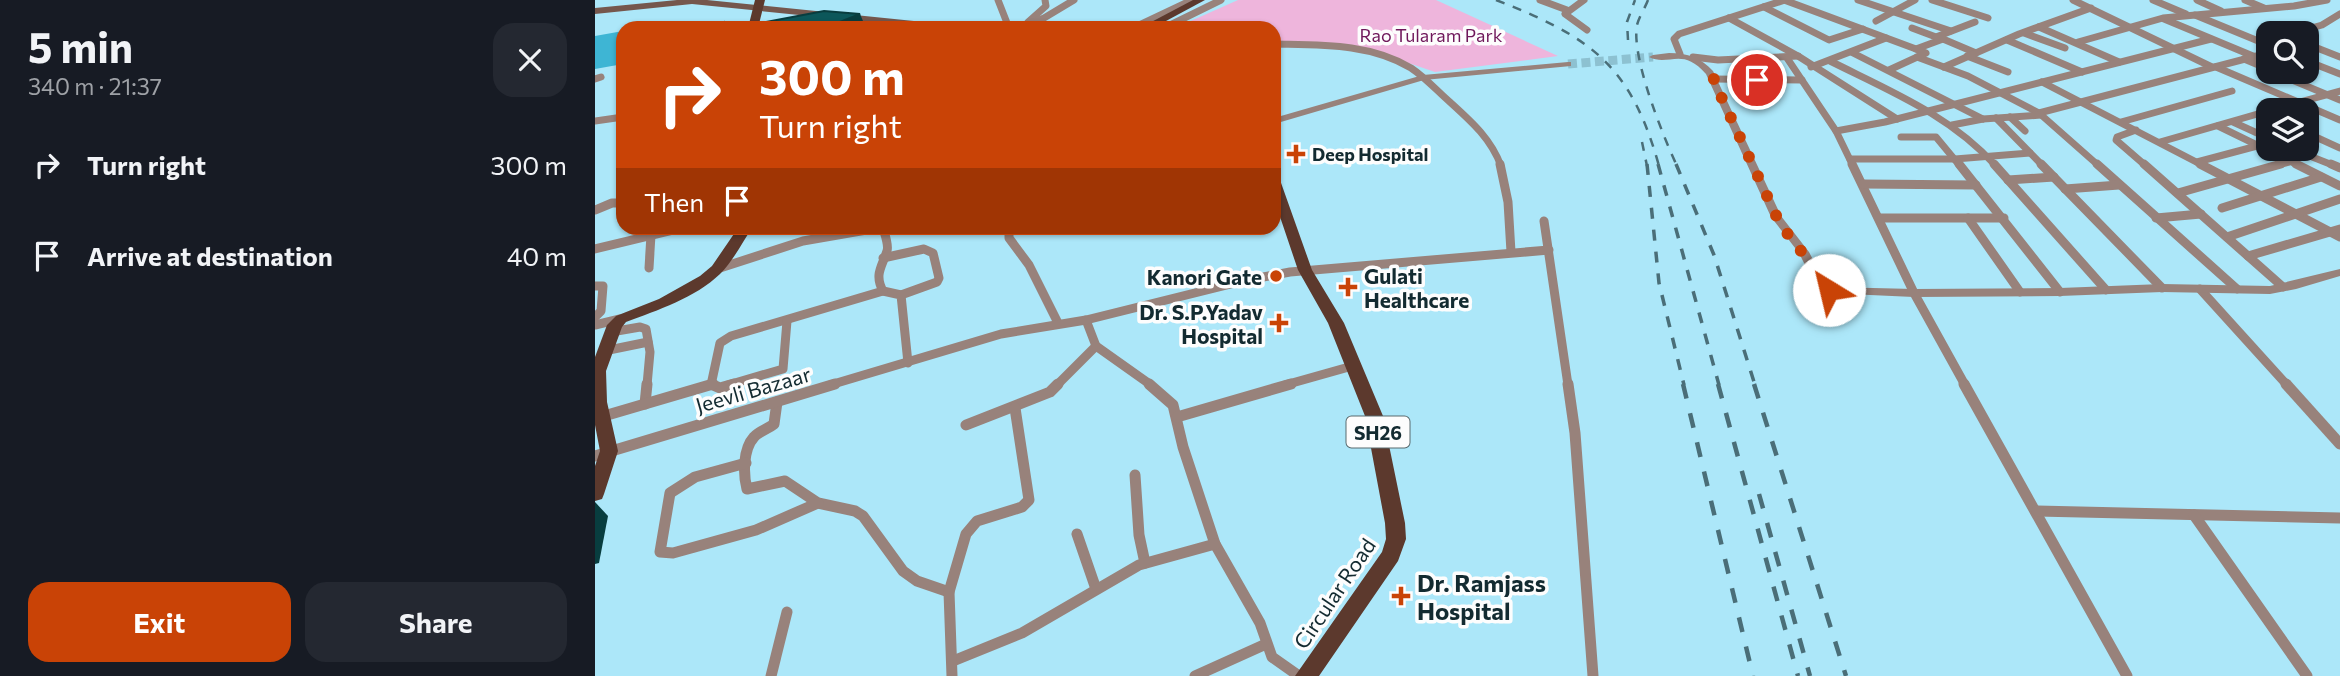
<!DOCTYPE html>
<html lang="en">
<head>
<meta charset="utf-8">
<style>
	body { margin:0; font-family:Commissioner,sans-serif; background:#242831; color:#f1f3f6; height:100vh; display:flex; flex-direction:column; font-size:26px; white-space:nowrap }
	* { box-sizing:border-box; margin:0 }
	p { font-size:23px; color:#9ea1a6 }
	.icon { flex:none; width:38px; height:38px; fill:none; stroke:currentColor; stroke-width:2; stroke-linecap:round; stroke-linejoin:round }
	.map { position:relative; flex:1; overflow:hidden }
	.details { display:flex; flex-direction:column; background:#171b24; width:595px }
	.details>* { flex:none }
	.banner { position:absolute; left:21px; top:21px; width:665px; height:214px; border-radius:21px; box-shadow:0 2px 5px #0004; background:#c94306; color:#fff; overflow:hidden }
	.buttons { position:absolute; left:1661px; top:21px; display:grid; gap:14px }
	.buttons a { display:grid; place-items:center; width:63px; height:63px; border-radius:14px; background:#171b24; box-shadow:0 2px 5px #0004; font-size:35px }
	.pin { position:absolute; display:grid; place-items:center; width:60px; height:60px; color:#fff; margin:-30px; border:4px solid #fff; border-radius:50%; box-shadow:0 2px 7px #0007 }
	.me { position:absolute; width:77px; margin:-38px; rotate:324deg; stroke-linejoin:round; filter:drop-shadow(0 0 5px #0008) }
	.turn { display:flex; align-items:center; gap:24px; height:147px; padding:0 28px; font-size:32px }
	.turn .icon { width:91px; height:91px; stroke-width:2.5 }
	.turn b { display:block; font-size:49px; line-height:60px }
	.then { display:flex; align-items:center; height:66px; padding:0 28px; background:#0003; gap:14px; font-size:26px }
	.round { display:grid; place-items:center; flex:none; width:74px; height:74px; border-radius:21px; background:#242831 }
	.head { display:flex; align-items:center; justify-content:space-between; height:119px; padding:0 28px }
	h1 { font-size:42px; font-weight:700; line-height:52px }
	.cta { display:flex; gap:14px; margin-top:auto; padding:14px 28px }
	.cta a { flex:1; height:80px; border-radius:21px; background:#c94306; color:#fff; font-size:28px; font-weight:700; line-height:80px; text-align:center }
	.cta a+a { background:#242831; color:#f1f3f6 }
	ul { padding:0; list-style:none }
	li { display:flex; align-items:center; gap:21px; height:91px; padding:0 28px }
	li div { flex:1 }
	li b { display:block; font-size:26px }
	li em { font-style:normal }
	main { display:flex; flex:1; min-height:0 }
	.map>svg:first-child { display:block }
</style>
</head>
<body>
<main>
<section class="details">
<div class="head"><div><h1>5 min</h1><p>340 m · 21:37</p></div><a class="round"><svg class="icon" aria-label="close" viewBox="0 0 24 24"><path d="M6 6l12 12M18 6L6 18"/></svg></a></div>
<ul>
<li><svg class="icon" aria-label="right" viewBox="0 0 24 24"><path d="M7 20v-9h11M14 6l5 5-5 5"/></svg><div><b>Turn right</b></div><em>300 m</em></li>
<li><svg class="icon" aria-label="arrive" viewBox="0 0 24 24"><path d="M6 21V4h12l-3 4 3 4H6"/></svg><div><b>Arrive at destination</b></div><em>40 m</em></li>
</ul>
<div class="cta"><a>Exit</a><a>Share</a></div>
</section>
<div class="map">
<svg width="1745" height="676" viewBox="0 0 1745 676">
	<rect width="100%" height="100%" fill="#ace7f9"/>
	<!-- green -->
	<path fill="#eeb5dc" d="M643 0H841L963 56 840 72 772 49 679 42V28H580Z"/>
	<!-- water -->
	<path fill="#3eb5d4" d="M28 31V64L0 69V36Z"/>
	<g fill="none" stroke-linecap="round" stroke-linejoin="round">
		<!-- tertiary-tunnel -->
		<path stroke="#8dc1d1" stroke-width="9" stroke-dasharray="9 4.5" stroke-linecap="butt" d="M973 64 1058 57"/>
		<!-- minor-far2 -->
		<g stroke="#98827b" stroke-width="7">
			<path d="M403 0 414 28"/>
			<path d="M945 0 972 10"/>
			<path d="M989 0 970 14 992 30"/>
			<path d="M1189 0 1321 49"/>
			<path d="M1263 0 1356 31"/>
			<path d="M1337 0 1393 18"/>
			<path d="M1478 0 1617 67"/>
			<path d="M1558 0 1591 14"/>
			<path d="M1602 0 1626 11"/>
			<path d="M1650 0 1669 8"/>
			<path d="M1169 7 1234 40 1268 29"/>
			<path d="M1600 15 1673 45"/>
			<path d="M1134 18 1203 56 1302 119"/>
			<path d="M1569 19 1658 56"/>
			<path d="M1281 21 1320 0"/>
			<path d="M433 22 451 6 450 0"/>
			<path d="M430 25 449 18 479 0"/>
			<path d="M1444 27 1524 62"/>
			<path d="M285 28 290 25"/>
			<path d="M538 28 597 0"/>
			<path d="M569 28 626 0"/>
			<path d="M1317 28 1341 37"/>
			<path d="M1429 33 1470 48"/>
			<path d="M1699 33 1727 25 1745 14"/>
			<path d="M1348 39 1381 53"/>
			<path d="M1412 40 1487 72"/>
			<path d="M1483 42 1568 18 1699 6 1732 0"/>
			<path d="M679 44C725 45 775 43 816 68 831 78 843 92 856 103 877 122 896 139 906 166"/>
			<path d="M1712 44 1745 57"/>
			<path d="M1258 53 1388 119"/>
			<path d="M1085 54 1079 39 1084 34 1190 0"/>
			<path d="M1372 56 1413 72"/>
			<path d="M1098 57 1123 60 1203 56"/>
			<path d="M1322 57 1373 76 1444 113 1504 166"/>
			<path d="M1192 58 1241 131"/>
			<path d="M1649 59 1673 69"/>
			<path d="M1235 61C1295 91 1355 115 1401 166"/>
			<path d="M1712 61 1745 74"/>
			<path d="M1216 67 1291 38"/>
			<path d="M1349 67 1424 34 1496 8"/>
			<path d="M1621 67 1745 120"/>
			<path d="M1294 70 1331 53 1321 49 1348 39 1341 37 1380 22"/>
			<path d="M1678 72 1745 100"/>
			<path d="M0 79 6 77"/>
			<path d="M1118 79 1207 80"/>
			<path d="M1447 82 1609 166"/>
			<path d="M1676 110 1745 91"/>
			<path d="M1444 113 1673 53"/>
			<path d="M1415 117 1430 131"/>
			<path d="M1401 118 1448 166"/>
			<path d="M0 121 28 117"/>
			<path d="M1526 122 1637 91"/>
			<path d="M1638 122 1673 138"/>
			<path d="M1357 125 1388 119 1446 115"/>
			<path d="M1623 126 1705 166"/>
			<path d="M1541 130 1522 137 1521 140 1551 166"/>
			<path d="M1712 133 1745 148"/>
			<path d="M1306 137H1341L1365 166"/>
			<path d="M1565 142 1673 111"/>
			<path d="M1697 149 1740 166"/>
			<path d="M1255 159H1360L1435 153"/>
			<path d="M1602 162 1662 146"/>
			<path d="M1258 166 1241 131 1290 122 1616 39"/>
			<path d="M1679 166 1694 162"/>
		</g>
		<!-- minor-far1 -->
		<g stroke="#98827b" stroke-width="9">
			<path d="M905 164 913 202 916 252"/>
			<path d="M1257 164 1319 293 1370 385"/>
			<path d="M1364 164 1465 292"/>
			<path d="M1399 164 1511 290"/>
			<path d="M1446 164 1567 288"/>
			<path d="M1502 164 1642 289"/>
			<path d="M1549 164 1688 287"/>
			<path d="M1605 164 1745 237"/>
			<path d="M1701 164 1745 186"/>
			<path d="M1736 164 1745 168"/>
			<path d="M1413 180 1459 177"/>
			<path d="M1268 184 1381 185"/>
			<path d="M1470 189 1524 185"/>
			<path d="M1583 193 1686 164"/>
			<path d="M1627 208 1726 177"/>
			<path d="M0 210 17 203H28"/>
			<path d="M1284 218H1409"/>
			<path d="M1373 218 1425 292"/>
			<path d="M1561 218 1606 214"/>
			<path d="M949 221 973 385"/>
			<path d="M288 228C290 235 294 245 292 251 287 267 279 274 288 291L306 295 313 363"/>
			<path d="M424 228 414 232V238L434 265 463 323"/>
			<path d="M1632 237 1745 199"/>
			<path d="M0 249 87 228"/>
			<path d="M1653 256 1745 229"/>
			<path d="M288 258 329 249 338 253 344 278 342 282 306 295"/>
			<path d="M54 268 56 235"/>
			<path d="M122 269 208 241 283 228"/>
			<path d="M0 286H8L6 311 0 317"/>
			<path d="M1605 289 1692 385"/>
			<path d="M491 320 501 346 556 385"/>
			<path d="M0 325 25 319"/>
			<path d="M16 332 45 327 51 329 55 352 52 385"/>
			<path d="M9 351 53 342"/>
			<path d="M116 385 125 343 136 336 288 291"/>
			<path d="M133 385 188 369 192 321"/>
			<path d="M235 385 406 334 491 320 652 280 695 272 954 250"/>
			<path d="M462 385 501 346"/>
			<path d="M690 385 761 365"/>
		</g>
		<!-- minor -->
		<g stroke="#98827b" stroke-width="11">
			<path d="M554 384 578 405 588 447 620 544 665 623 677 657 704 676"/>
			<path d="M973 384 980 433 998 676"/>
			<path d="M1369 384 1532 676"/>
			<path d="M1691 384 1745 444"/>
			<path d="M118 385 125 388 139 384"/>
			<path d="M182 402 179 424C173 429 164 431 159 437 148 449 148 474 152 489L190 481 223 503 260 511 268 516 308 571 322 581 354 592"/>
			<path d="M50 404 52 384"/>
			<path d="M9 416 118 384"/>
			<path d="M582 417 696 384"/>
			<path d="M371 425 455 392 463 384"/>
			<path d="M0 456 240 384"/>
			<path d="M151 463 100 477 75 493 65 552 78 553 161 530 223 503"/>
			<path d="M540 475 544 535 550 563"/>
			<path d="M1442 511 1745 518"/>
			<path d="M1599 515 1712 676"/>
			<path d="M482 534 501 589"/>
			<path d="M358 661 427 633 544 565 620 544"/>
			<path d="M176 676 192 612"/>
			<path d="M357 676 354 592 371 534 382 521 427 507 434 500 420 408"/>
			<path d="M600 676 671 644"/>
		</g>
		<!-- tertiary -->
		<g fill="#98827b" fill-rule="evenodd">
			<path d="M1074 53C1093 53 1106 58 1118 71L1186 216 1214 252 1230 283 1237 287 1319 289 1465 288 1567 284 1675 286 1745 269V276L1701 289 1675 294 1567 292 1465 296 1319 297 1231 293 1221 287 1204 253 1176 217 1111 74C1087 46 1074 67 1054 57L1058 55Z"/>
			<path d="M973 62H976V66L829 80 679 124V118L828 75Z"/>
		</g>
		<!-- secondary -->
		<path fill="#75574d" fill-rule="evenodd" d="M82 0H112L358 25 362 28H332L97 4 0 14V8Z"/>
		<!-- primary -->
		<g fill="#5c392d" fill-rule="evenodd">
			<path d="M160 0H170L163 28H153Z"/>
			<path d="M598 0H610L558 28H545Z"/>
			<path d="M679 176 685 180 717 270 749 323 788 416 810 523 811 539 803 561 724 676H700L787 552 791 539 790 523 770 416 733 323 703 270 679 199Z"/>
			<path d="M143 228H157C147 243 138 261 125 274 100 298 63 310 31 322L27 327 11 371 12 402 23 451 9 494 7 499 0 501V466L5 451 0 425V357L12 325 21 316 64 299 105 276 117 266Z"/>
		</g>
		<!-- rail-far2 -->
		<g stroke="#4a6e78" stroke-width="2.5" stroke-dasharray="9 9" stroke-linecap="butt">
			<path d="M901 0C996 37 1036 65 1064 166"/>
			<path d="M1053 0C1050 8 1044 17 1042 25 1036 57 1068 136 1082 166"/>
			<path d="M1033 40 1032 22 1040 0"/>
			<path d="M1047 142 1052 166"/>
		</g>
		<!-- rail-far1 -->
		<g stroke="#4a6e78" stroke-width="3.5" stroke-dasharray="11 11" stroke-linecap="butt">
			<path d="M1052 164 1064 283 1089 385"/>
			<path d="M1063 164 1124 385"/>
			<path d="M1081 164 1119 255 1160 385"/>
		</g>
		<!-- rail -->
		<g stroke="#4a6e78" stroke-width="4.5" stroke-dasharray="15 15" stroke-linecap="butt">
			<path d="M1088 384 1158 676"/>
			<path d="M1123 384 1203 676"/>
			<path d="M1159 384 1251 676"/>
			<path d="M1164 494 1215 676"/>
		</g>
	</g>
	<!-- shaded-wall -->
	<g fill="#083d3f">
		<path d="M265 14 271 28H230Z"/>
		<path d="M0 502 13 516 4 563 0 564Z"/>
	</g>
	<!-- building -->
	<g fill="#0c575a" stroke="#083d3f" stroke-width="2">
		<path d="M229 11 265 14 230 28H155V25Z"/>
		<path d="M129 22V28H107Z"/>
	</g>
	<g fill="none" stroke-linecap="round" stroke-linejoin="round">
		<!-- route -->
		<path stroke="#c94306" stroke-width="12" stroke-dasharray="0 21.6" d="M1162 80 1118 79 1185 224 1213 260 1225 285 1234 290"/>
	</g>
	<!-- markers -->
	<g fill="#c94306" stroke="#fdfdfd" stroke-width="2.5">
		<path d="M697.5 143.5h7v7h7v7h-7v7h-7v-7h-7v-7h7z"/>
		<circle cx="681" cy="276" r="7"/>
		<path d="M749.5 276.5h7v7h7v7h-7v7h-7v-7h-7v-7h7z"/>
		<path d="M680.5 312.5h7v7h7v7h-7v7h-7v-7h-7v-7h7z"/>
		<path d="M802.5 585.5h7v7h7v7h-7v7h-7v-7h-7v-7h7z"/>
	</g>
	<g text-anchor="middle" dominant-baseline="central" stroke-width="7" stroke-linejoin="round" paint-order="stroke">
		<!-- far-park labels -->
		<g font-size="18" fill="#6f185b" stroke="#fdfdfd">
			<text x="836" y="35">Rao Tularam Park</text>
		</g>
		<!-- far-poi labels -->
		<g font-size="18" font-weight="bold" fill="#132b31" stroke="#fdfdfd" text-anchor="start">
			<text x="717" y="154">Deep Hospital</text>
		</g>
		<!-- shield labels -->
		<rect fill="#fdfdfd" stroke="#596a6e" stroke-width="2" x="751.5" y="416.5" width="63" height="31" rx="5"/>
		<g font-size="19" font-weight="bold" fill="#132b31">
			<text x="783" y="432">SH26</text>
		</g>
		<!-- poi labels -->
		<g font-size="21" font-weight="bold" fill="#132b31" stroke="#fdfdfd" text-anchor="end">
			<text x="769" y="275" text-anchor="start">Gulati<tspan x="769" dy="24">Healthcare</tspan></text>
			<text x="667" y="276">Kanori Gate</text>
			<text x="668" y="311">Dr. S.P.Yadav<tspan x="668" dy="24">Hospital</tspan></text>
		</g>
		<!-- street labels -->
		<g font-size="21" fill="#132b31" stroke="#fdfdfd">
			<text transform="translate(158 389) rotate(-16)">Jeevli Bazaar</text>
			<text transform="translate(739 593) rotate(-56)">Circular Road</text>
		</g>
		<!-- near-poi labels -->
		<g font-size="24" font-weight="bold" fill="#132b31" stroke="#fdfdfd" text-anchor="start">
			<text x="822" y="582">Dr. Ramjass<tspan x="822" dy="28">Hospital</tspan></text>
		</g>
	</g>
</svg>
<div class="buttons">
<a><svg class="icon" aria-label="search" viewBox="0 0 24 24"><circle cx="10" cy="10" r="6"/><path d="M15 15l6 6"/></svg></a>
<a><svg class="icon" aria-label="layers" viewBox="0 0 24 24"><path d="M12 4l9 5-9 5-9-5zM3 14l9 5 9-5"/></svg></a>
</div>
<div class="pin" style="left:1162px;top:80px;background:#d93025"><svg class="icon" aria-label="arrive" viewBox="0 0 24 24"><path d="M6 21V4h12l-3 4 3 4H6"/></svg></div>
<svg class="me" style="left:1234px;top:290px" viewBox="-20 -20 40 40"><circle r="19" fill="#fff"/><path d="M0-13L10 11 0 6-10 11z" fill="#c94306"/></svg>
<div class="banner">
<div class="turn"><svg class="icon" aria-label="right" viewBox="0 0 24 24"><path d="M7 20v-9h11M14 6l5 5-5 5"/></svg><div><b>300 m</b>Turn right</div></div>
<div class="then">Then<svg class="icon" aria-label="arrive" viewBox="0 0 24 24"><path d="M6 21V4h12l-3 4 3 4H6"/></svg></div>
</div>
</div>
</main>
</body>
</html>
